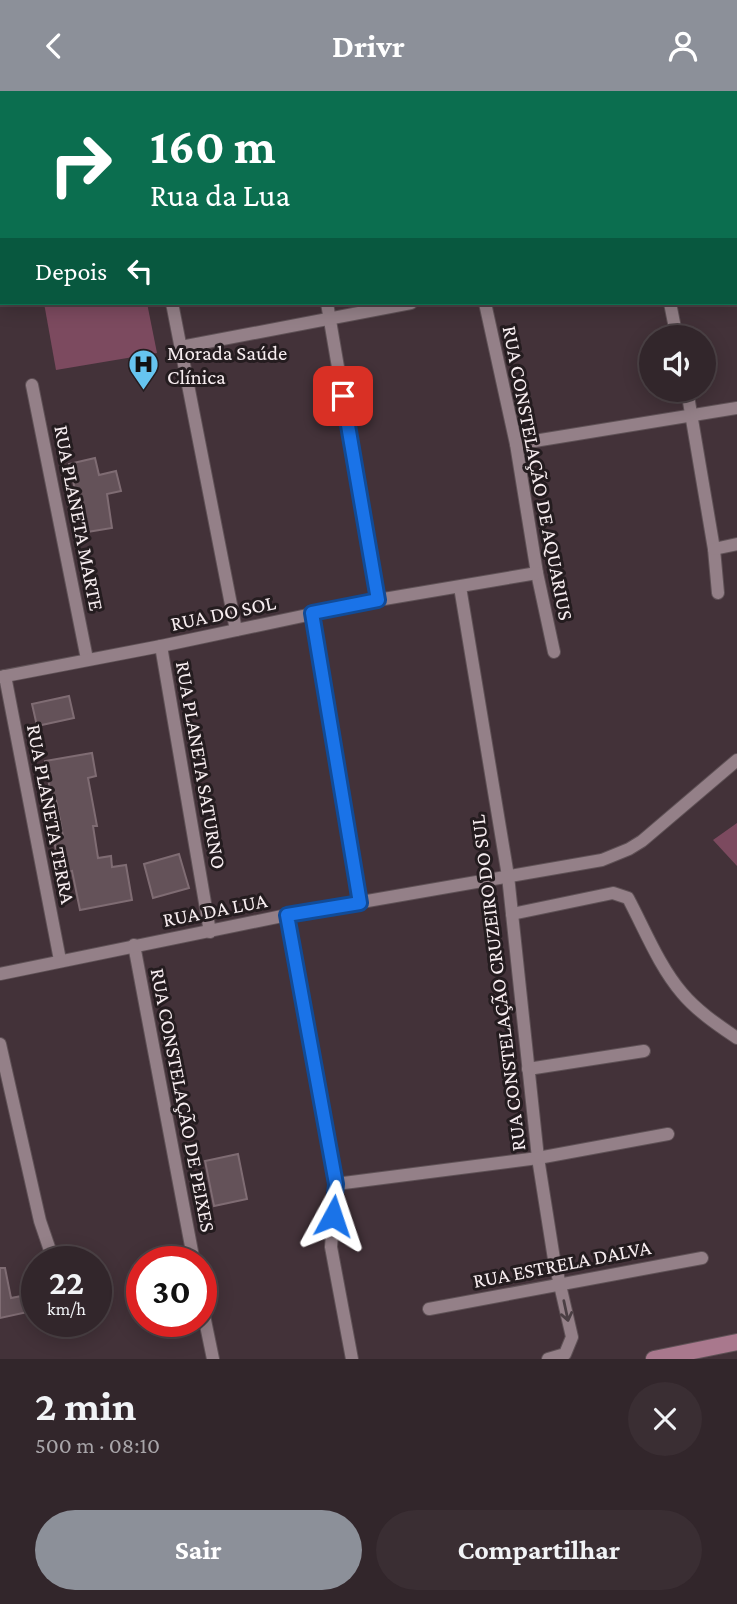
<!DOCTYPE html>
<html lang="pt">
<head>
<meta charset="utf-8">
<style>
	body { margin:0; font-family:"Crimson Pro",serif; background:#3a2e33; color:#f1f3f6; height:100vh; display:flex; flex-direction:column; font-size:26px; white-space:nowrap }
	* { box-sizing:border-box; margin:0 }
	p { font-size:23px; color:#a8a5a9 }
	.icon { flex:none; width:38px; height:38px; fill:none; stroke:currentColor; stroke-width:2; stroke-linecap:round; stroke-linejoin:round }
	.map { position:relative; height:1268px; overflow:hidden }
	.side { display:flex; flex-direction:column; background:#32262b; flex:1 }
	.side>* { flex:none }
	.guide { position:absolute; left:0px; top:0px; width:738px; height:214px; box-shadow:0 4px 18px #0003,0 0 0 2px #4d4347; background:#0b6e4f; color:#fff; overflow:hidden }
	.fabs { position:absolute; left:639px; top:234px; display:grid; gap:14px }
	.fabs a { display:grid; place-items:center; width:77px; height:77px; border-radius:50%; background:#32262b; box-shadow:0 4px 18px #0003,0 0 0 2px #4d4347; font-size:35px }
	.speed { position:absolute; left:21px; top:1155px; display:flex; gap:14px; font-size:35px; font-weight:700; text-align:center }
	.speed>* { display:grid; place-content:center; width:91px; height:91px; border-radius:50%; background:#32262b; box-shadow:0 4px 18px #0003,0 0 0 2px #4d4347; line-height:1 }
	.speed small { font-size:18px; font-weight:400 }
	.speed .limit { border:10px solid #d22; background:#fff; color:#111 }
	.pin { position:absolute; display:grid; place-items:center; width:60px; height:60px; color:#fff; margin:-30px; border-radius:14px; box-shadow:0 4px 10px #0006 }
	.me { position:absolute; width:77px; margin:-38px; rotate:5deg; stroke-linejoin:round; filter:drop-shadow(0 0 5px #0008) }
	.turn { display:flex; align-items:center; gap:24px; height:147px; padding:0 35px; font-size:32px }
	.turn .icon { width:91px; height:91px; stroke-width:2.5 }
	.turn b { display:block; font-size:49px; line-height:60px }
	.then { display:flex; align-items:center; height:66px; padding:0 35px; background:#0003; gap:14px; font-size:26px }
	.round { display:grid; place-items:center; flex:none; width:74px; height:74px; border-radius:37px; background:#3a2e33 }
	.overview { display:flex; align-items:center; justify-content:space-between; height:119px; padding:0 35px }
	h1 { font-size:42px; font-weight:700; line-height:52px }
	.cta { display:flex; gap:14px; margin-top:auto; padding:14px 35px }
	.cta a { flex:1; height:80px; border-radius:42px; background:#8c9099; color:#fff; font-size:28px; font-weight:700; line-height:80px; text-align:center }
	.cta a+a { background:#3a2e33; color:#f1f3f6 }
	header { display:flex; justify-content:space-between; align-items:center; height:91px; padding:0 35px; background:#8c9099; color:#fff; font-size:32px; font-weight:700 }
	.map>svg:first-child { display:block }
</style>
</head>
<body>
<header><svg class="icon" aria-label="back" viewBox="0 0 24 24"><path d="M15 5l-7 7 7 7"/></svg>Drivr<svg class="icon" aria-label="person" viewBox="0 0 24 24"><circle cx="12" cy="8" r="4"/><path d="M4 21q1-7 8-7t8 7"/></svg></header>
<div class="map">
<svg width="737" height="1268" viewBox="0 0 737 1268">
	<rect width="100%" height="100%" fill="#433239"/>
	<!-- green -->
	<g fill="#7c4a5f">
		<path d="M44 212H147L157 262 56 279Z"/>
		<path d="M737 732V775L713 749Z"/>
	</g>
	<!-- building -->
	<g fill="#645259" stroke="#7f6c73" stroke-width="2">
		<path d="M95 367 99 384 116 380 121 400 107 403 112 437 81 442 78 411 69 373Z"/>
		<path d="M69 605 74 627 37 635 32 613Z"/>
		<path d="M92 662 96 685 88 687 97 735H93L98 767 111 765 112 776 126 774 132 809 80 819 72 780 59 782 54 747 63 745 56 709 52 710 45 670Z"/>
		<path d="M179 763 189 797 153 807 144 773Z"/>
		<path d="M238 1063 247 1108 214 1115 205 1070Z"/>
		<path d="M0 1177H5L11 1207 37 1202V1219L0 1227Z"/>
	</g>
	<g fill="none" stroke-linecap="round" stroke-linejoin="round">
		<defs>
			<g id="minor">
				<path d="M287 0V2"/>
				<path d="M446 0V2"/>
				<path d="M262 2 264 0"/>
				<path d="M634 2 637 1"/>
				<path d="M0 187H2"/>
				<path d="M172 212 236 539"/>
				<path d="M327 212 378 509"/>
				<path d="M485 212 516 353 537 482 554 561"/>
				<path d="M670 212 677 247"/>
				<path d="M181 256 411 212"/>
				<path d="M32 294 87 568"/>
				<path d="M687 299 714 458 718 502"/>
				<path d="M516 353 737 317"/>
				<path d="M714 458 737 453"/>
				<path d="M460 496 508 785 538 1067 554 1168 572 1246 565 1263 548 1268"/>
				<path d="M312 522 360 812"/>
				<path d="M161 555 210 841"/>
				<path d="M5 585 60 869"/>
				<path d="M0 586 161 555 378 509 537 482"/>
				<path d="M512 823 613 802 628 807C645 839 659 875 682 902 697 920 718 934 737 947"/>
				<path d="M287 824 336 1093 331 1156 352 1268"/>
				<path d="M134 854 194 1171"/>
				<path d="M0 883 287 824 602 769 629 758 642 750 737 669"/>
				<path d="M0 953 40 1130 54 1171"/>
				<path d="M528 978 644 960"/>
				<path d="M336 1093 538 1067 668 1043"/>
				<path d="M201 1210 213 1268"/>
				<path d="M429 1218 702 1167"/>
			</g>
			<path id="major" d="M654 1268 737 1251"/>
		</defs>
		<!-- minor casing -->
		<use href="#minor" stroke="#5f5156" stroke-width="14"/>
		<!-- major casing -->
		<use href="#major" stroke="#5f5156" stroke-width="18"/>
		<!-- minor -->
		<use href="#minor" stroke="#948088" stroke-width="12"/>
		<!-- major -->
		<use href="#major" stroke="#a9788d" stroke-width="16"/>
	</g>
	<!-- one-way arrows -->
	<defs><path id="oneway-shaft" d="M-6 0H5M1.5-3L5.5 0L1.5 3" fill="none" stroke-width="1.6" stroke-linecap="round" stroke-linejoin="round" transform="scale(1.75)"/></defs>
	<use stroke="#4b3f44" href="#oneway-shaft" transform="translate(566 1220) rotate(78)"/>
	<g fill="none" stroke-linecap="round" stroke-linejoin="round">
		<defs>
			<path id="route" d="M333 1125 336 1093 287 824 360 812 312 522 378 509 343 305"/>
		</defs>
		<!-- route casing -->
		<use href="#route" stroke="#114b97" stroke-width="18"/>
		<!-- route -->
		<use href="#route" stroke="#1a73e8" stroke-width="12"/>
	</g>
	<!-- icons -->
	<defs>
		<symbol id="hospital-pin" viewBox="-11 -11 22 30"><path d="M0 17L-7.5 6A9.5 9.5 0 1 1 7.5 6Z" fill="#66c4ef" stroke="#241c1f"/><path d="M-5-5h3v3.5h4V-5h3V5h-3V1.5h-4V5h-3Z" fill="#111"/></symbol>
	</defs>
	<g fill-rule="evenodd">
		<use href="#hospital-pin" x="126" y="256" width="35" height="47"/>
	</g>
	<g text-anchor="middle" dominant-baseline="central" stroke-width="6" stroke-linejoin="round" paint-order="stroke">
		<!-- poi labels -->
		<g font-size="21" fill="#f7edf0" stroke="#241c1f" text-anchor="start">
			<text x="167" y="262">Morada Saúde<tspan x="167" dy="24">Clínica</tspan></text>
		</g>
		<!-- street labels -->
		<g font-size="21" fill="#f7edf0" stroke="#241c1f">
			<text transform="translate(538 382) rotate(79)">RUA CONSTELAÇÃO DE AQUARIUS</text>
			<text transform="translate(79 427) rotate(79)">RUA PLANETA MARTE</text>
			<text transform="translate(223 522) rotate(-12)">RUA DO SOL</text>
			<text transform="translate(201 674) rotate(80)">RUA PLANETA SATURNO</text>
			<text transform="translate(51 723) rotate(79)">RUA PLANETA TERRA</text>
			<text transform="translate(215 819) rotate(-11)">RUA DA LUA</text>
			<text transform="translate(498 892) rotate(-97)">RUA CONSTELAÇÃO CRUZEIRO DO SUL</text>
			<text transform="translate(183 1009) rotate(79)">RUA CONSTELAÇÃO DE PEIXES</text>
			<text transform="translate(562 1173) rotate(-11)">RUA ESTRELA DALVA</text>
		</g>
	</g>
</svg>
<div class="fabs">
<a><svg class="icon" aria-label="sound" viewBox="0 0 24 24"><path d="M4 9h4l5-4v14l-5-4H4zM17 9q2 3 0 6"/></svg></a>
</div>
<div class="speed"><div>22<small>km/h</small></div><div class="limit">30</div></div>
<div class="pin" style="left:343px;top:305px;background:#d93025"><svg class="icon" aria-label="arrive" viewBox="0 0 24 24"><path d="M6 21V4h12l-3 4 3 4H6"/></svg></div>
<svg class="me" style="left:333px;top:1125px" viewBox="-20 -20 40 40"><path d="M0-17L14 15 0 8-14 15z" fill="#1a73e8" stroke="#fff" stroke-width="4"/></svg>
<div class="guide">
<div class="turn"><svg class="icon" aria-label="right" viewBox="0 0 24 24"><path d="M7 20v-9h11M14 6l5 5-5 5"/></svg><div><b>160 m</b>Rua da Lua</div></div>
<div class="then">Depois<svg class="icon" aria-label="left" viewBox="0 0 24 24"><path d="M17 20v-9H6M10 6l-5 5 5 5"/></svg></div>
</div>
</div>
<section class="side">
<div class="overview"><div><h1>2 min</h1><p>500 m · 08:10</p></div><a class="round"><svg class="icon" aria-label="close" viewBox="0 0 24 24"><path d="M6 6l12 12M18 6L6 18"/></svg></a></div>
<div class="cta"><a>Sair</a><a>Compartilhar</a></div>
</section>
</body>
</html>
